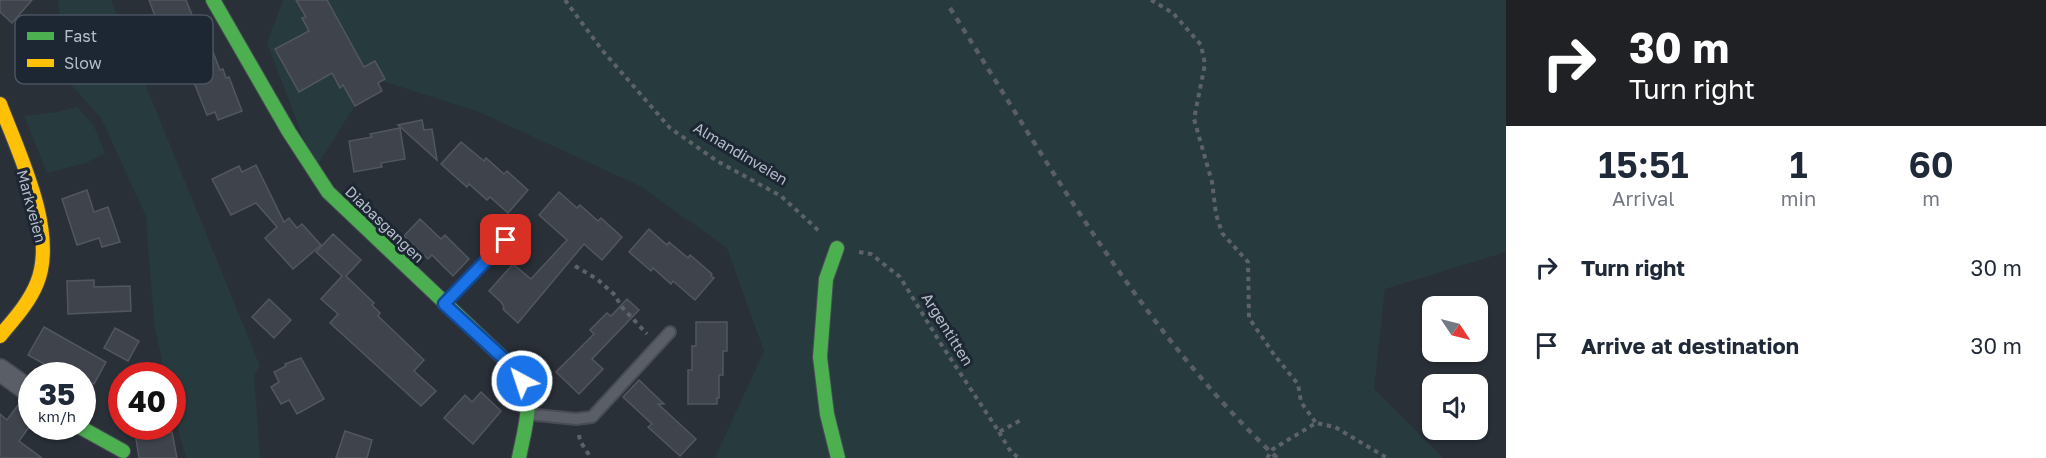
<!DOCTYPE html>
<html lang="en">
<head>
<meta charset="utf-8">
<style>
	body { margin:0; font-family:"Golos Text",sans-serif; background:#f2f2f3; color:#1f2937; height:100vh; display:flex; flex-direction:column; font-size:22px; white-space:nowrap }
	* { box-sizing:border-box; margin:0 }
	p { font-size:20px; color:#747a83 }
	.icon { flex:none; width:33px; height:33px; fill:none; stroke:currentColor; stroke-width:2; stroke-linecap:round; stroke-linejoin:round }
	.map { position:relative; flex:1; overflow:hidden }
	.panel { display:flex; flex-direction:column; background:#fff; width:540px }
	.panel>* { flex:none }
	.guide { background:#202124; color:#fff; overflow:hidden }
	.needle { width:39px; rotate:125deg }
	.controls { position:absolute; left:1422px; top:296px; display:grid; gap:12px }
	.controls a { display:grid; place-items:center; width:66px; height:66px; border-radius:12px; background:#fff; box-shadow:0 2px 4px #0004; font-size:30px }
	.speed { position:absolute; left:18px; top:362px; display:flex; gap:12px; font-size:30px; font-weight:700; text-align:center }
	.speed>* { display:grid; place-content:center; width:78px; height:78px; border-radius:50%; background:#fff; box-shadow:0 2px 4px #0004; line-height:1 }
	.speed small { font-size:15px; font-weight:400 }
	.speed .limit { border:9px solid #d22; background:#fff; color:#111 }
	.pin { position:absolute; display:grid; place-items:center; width:51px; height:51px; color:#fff; margin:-26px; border-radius:12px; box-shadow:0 3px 9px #0006 }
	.me { position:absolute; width:66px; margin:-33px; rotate:320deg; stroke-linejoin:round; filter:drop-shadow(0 0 4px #0008) }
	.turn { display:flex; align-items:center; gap:21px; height:126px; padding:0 24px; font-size:27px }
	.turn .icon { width:78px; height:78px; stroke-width:2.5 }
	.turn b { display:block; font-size:42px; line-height:51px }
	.eta { display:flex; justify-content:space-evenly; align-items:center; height:102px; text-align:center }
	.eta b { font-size:36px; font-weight:600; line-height:42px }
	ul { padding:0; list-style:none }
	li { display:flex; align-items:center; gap:18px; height:78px; padding:0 24px }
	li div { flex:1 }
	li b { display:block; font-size:22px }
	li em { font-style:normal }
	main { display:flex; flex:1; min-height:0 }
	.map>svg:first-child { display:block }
</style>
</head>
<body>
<main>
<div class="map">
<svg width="1506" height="458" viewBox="0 0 1506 458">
	<rect width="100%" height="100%" fill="#2a3038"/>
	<!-- green -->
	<g fill="#273a3e">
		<path d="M58 0H111L260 366 254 374 260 458H186L173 410 172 375H165L154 323 146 216 101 118 67 80Z"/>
		<path d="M283 0H1506V252L1385 289 1374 389 1443 458H715L764 351 727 248 640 186 479 112 373 78 315 168 267 43Z"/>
		<path d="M77 107 93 124 105 153 86 163 47 173 24 116 57 112Z"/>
	</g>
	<!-- building -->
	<g fill="#3f444c" stroke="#52575f" stroke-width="1.5">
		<path d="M0 0H32L12 23 0 12Z"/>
		<path d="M149 0H186L199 32 201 31 205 41 208 39 220 70 223 69 226 78 229 77 242 111 218 120 215 112 207 115 191 75 185 77 170 38 164 40Z"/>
		<path d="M296 0H327L364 67 375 61 385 79 378 83 382 91 355 106 343 85 340 88 332 73 299 92 275 49 309 31 302 18 306 17Z"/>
		<path d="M422 120 424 130 432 129 437 160 398 125Z"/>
		<path d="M400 128 405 159 381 163 382 167 354 172 349 141 372 137 370 134Z"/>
		<path d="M461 142 484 161 486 158 504 174 507 171 528 190 508 213 490 197 487 200 469 184 467 187 441 164Z"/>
		<path d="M256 165 284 222 289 218 297 228 302 224 321 245 293 269 265 238 277 227 256 203 231 215 212 179 239 166 242 172Z"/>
		<path d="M87 190 94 212 108 207 120 242 102 247 99 238 77 245 62 199Z"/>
		<path d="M559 192 577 208 580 205 598 221 601 218 622 237 602 260 584 244 518 323 503 309 504 307 501 302 489 291 513 264 531 279 567 240 539 215Z"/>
		<path d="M420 219 441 239 445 235 469 259 453 276 432 255 428 259 404 236Z"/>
		<path d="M649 229 667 245 669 242 688 258 690 255 712 274 711 276 714 278 695 300 673 281 671 284 653 268 651 271 629 252Z"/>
		<path d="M333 234 361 260 346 276 374 303 372 305 380 313 378 316 424 360 414 371 436 391 421 406 330 323 338 314 321 299 342 276 316 252Z"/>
		<path d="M94 280V287L130 286 131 311 68 314 67 281Z"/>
		<path d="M269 299 291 320 274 338 252 317Z"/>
		<path d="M627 299 639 310 592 359 603 369 579 394 556 372 594 334 590 330 607 313 611 316Z"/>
		<path d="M696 322H727V351H723V375H719V398H717V404H688V370H692V346H696Z"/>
		<path d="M44 327 106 362 94 384 82 378V375H77L65 368 62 374 28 355Z"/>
		<path d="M115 328 139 341 128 361 104 348Z"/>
		<path d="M301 358 324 399 297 414 289 400 281 404 271 387 279 382 274 372 286 366 285 364Z"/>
		<path d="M639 380 664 404H658L696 439 680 456 648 427 652 424 623 397Z"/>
		<path d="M481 392 501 411 473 444 444 418 465 395 472 402Z"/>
		<path d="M18 405 32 414V423L19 441 42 458H0V414L7 420Z"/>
		<path d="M134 426H168L170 433 172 432 177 458H139Z"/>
		<path d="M345 431 372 440 367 458H336Z"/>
	</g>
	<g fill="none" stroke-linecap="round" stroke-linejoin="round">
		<defs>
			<g id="lane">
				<path d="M444 304 506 240"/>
				<path d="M527 414 576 419 592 417 670 332"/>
			</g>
			<path id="street" d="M0 370 32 393"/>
			<g id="fast">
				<path d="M213 0 289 132 328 192 503 358C509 365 516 372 521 380 535 401 523 435 519 458"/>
				<path d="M837 248 826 279 820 357 827 414 838 458"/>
				<path d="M78 426 123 451"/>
			</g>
			<path id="slow" d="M0 104C18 152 58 232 37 283 29 303 14 319 0 336"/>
		</defs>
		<!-- lane casing -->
		<use href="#lane" stroke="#484c55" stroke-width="14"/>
		<!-- street casing -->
		<use href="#street" stroke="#484c55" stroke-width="24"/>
		<!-- fast casing -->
		<use href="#fast" stroke="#484c55" stroke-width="16"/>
		<!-- slow casing -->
		<use href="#slow" stroke="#484c55" stroke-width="16"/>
		<!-- path -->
		<g stroke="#5c6268" stroke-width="4" stroke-dasharray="4.5 4.5" stroke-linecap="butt">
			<path d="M565 0 602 50 670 128 717 161 781 196 819 231"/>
			<path d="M1151 0 1173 13 1201 45 1205 64 1194 119 1212 182 1216 214 1222 233 1248 262 1249 318 1275 356 1298 384 1301 402 1316 423"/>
			<path d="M859 252 871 254 900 277 941 344 999 432 1023 419"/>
			<path d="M575 266 597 279 616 296 620 305 647 334"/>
			<path d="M999 432 1011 452 1019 458"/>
			<path d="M579 435 580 441 591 458"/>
			<path d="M1267 458 1273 449 1316 423 1335 427 1387 458"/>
		</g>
		<!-- lane -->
		<use href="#lane" stroke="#5a5e66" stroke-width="10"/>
		<!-- street -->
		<use href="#street" stroke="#5a5e66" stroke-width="21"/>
		<!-- fast -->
		<use href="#fast" stroke="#4caf50" stroke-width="14"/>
		<!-- slow -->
		<use href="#slow" stroke="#ffc107" stroke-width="14"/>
		<!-- rail -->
		<path stroke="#595d64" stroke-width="4.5" stroke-dasharray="6 6" stroke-linecap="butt" d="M950 8C1049 164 1142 331 1277 458"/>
	</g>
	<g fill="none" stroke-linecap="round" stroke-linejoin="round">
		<defs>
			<path id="route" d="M506 240 444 304 503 358 522 381"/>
		</defs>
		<!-- route casing -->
		<use href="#route" stroke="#114b97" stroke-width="15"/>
		<!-- route -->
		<use href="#route" stroke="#1a73e8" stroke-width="10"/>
	</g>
	<g text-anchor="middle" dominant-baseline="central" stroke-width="6" stroke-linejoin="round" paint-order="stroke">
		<!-- street labels -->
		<g font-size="15" fill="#b4bcc9" stroke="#1d2633">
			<text transform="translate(741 153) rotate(31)">Almandinveien</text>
			<text transform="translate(32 206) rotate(75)">Markveien</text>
			<text transform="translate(385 224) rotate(44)">Diabasgangen</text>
			<text transform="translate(948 329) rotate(58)">Argentitten</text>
		</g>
	</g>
	<!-- legend -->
	<rect x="15" y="15" width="198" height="69" rx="9" fill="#1d2633" stroke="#4a5360" stroke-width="1.5"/>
	<rect x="27" y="32" width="27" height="8" fill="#4caf50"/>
	<rect x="27" y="59" width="27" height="8" fill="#ffc107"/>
	<g font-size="16" fill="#b4bcc9">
		<text x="64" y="42">Fast</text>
		<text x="64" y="69">Slow</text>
	</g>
</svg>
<div class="controls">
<a><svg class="needle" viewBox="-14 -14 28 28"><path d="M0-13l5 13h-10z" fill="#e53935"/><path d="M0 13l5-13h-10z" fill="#747a83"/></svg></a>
<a><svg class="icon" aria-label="sound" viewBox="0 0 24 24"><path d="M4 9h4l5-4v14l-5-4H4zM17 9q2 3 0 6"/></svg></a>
</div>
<div class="speed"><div>35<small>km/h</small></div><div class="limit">40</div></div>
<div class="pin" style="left:506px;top:240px;background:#d93025"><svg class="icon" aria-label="arrive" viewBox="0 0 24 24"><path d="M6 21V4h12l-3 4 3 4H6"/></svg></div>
<svg class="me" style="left:522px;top:381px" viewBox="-20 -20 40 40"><circle r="17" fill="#1a73e8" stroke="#fff" stroke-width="3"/><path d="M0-11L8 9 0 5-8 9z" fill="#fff"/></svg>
</div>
<section class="panel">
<div class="guide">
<div class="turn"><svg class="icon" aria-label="right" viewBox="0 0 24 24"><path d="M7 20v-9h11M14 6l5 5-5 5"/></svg><div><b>30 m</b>Turn right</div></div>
</div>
<div class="eta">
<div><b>15:51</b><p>Arrival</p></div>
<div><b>1</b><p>min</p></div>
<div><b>60</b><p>m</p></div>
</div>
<ul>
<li><svg class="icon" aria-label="right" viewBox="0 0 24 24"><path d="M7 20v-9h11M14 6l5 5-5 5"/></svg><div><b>Turn right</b></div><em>30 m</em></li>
<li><svg class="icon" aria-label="arrive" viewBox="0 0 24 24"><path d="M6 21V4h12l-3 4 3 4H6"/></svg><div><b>Arrive at destination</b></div><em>30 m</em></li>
</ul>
</section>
</main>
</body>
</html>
